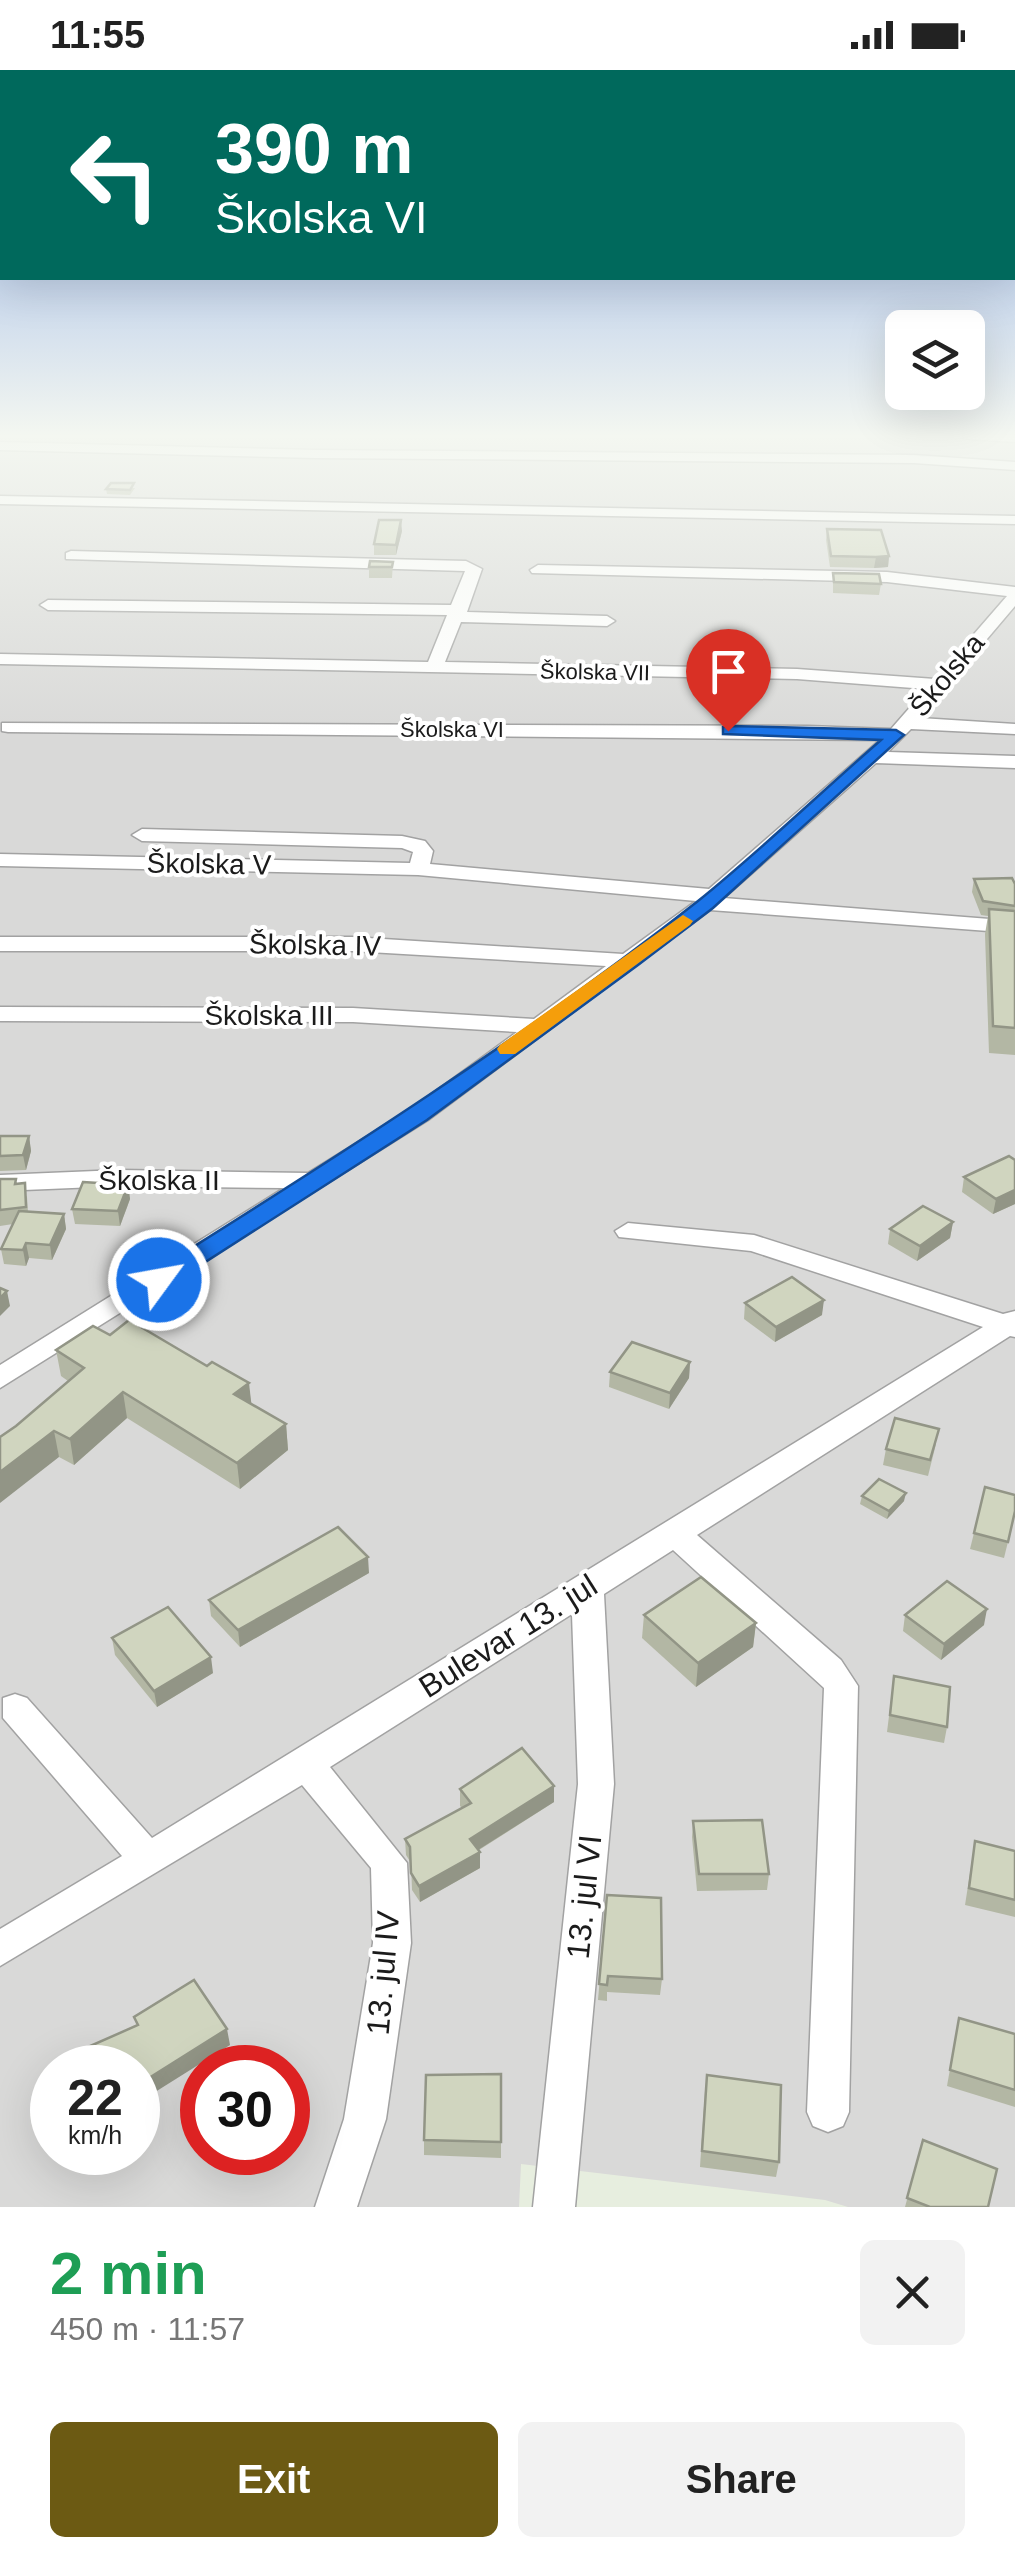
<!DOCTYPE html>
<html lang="en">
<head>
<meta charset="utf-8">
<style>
	body { margin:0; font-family:Helvetica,sans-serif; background:#f2f2f2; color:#222; height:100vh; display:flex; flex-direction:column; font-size:38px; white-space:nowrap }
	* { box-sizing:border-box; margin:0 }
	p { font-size:32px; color:#767676 }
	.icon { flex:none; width:55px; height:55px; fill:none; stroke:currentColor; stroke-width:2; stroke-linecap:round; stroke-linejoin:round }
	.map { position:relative; height:2137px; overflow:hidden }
	.side { display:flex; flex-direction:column; background:#fff; flex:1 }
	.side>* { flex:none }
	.banner { position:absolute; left:0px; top:0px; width:1015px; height:210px; box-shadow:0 10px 40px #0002; background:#00695c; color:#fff; overflow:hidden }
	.buttons { position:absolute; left:885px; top:240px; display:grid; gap:20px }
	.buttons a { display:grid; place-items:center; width:100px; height:100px; border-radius:15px; background:#fff; box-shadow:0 10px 40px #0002; font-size:50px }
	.speed { position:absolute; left:30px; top:1975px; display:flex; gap:20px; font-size:50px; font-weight:700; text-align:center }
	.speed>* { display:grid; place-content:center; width:130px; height:130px; border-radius:50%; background:#fff; box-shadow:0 10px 40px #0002; line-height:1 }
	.speed small { font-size:25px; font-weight:400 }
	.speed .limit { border:15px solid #d22; background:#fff; color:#111 }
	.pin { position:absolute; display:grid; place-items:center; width:85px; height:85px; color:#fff; margin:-102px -42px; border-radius:50% 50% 50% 0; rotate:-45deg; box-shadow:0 0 10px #0007 }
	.pin .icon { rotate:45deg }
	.me { position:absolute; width:110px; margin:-55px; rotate:58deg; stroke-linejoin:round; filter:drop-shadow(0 0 8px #0008) }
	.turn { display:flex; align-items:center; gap:35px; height:210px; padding:0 50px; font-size:45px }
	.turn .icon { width:130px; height:130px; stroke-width:2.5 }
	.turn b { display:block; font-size:70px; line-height:85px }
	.round { display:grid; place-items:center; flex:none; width:105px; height:105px; border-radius:15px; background:#f2f2f2 }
	.overview { display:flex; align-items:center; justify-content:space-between; height:170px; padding:0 50px }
	h1 { font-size:60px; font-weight:800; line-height:75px; color:#1e9e55 }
	.button { display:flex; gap:20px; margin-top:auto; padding:20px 50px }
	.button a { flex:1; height:115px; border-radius:15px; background:#6c5a13; color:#fff; font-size:40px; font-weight:800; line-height:115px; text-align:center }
	.button a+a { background:#f2f2f2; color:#222 }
	.status { display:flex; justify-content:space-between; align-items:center; height:70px; padding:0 50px; background:#fff; direction:ltr }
	.status svg { height:28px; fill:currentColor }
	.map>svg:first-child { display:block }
</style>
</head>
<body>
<div class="status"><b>11:55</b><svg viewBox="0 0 49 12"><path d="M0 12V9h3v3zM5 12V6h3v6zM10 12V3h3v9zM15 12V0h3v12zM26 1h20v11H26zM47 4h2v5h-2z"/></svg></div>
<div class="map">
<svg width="1015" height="2137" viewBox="0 0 1015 2137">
	<rect width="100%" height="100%" fill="#e7eedf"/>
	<!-- residential -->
	<path fill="#d9d9d8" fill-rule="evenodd" d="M0 365H1015V2137H848L825 2130 521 2094 519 2137H0ZM52 1998H138V2082H52ZM202 1998H288V2082H202Z"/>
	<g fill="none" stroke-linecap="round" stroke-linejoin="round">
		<defs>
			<g id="minor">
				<path d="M962 365H1015V372L968 369Z"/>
				<path d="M0 372 316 380 914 385 1015 392V400L914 393 316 388 0 380Z"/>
				<path d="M0 426 1015 446V454L0 434Z"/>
				<path d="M71 481 466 491 482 499 467 542 607 546 615 551 607 556 461 552 445 592 797 599 935 609 1007 526 887 512 532 503 530 500 538 495 887 502 1015 517V536L920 648 1015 654V664L911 659 888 682 1015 686V698L876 693 724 828 1015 851V863L710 840 428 1050 0 1318V1295L284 1118 120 1116 0 1121V1105L120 1100 308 1103 410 1040 517 962 353 952 0 951V937L353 938 534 949 606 896 352 881H0V867H352L623 884 696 831 418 805 0 796V784L410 793 413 782 402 778 142 771 132 765 142 759 402 766 425 771 433 781 430 794 709 819 880 670 8 662 2 661V653L808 656 891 659 926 619 797 609 0 594V584L428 592 447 545 48 540 40 535 48 530 451 535 465 501 66 489V483Z"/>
				<path d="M628 1153 754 1165 1003 1244 1015 1241V1267L1010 1266 697 1465 841 1590 858 1616 849 2042 843 2056 828 2062 813 2056 807 2042 824 1618 673 1480 604 1524 614 1714 575 2137H533L578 1714 572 1544 330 1697 407 1793 411 1873 386 2049 357 2137H315L344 2049 373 1873 371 1798 302 1715 0 1896V1859L122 1786 3 1648V1628L15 1624 27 1628 152 1768 983 1257 751 1181 619 1167 615 1161Z"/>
			</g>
		</defs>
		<!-- minor casing -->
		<use href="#minor" stroke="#a2a2a2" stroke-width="3"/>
		<!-- minor -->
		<use href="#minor" fill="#fff" fill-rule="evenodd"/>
	</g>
	<!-- wall -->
	<g fill="#b3b7a4">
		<path d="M135 418 130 425 107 424 106 419Z"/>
		<path d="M827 459 889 486 888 497 874 498 830 497 826 470Z"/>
		<path d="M402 461 396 485H374V474Z"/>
		<path d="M393 492 392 508H369V497Z"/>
		<path d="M833 503 881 514 879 525 833 523Z"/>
		<path d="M974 809 1015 814V985L989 983 985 864 988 846 981 845 972 822Z"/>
		<path d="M0 1066H29L31 1081 26 1100 0 1101Z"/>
		<path d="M1015 1090V1134L993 1144 962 1122 964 1107Z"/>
		<path d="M0 1109 17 1113 27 1127 28 1142 64 1144 66 1159 52 1190 29 1188 26 1196 4 1194 1 1179 13 1154 0 1156Z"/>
		<path d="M128 1115 130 1129 120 1156 75 1154 72 1139Z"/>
		<path d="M953 1152 950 1168 917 1191 888 1174 890 1159Z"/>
		<path d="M745 1233 822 1245 775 1272 744 1249Z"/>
		<path d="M110 1265 251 1334 286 1354 288 1380 240 1419 127 1348 74 1395 59 1387 16 1356 68 1311 61 1306 56 1280Z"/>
		<path d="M690 1292 689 1308 669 1339 609 1317 610 1302Z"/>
		<path d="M936 1374 928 1406 883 1395 886 1379Z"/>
		<path d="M862 1426 904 1431 887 1449 860 1434Z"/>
		<path d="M1015 1443 1004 1488 970 1479 974 1463Z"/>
		<path d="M369 1503 240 1577 211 1546 209 1530Z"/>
		<path d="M644 1545 756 1553 753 1577 696 1617 642 1568Z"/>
		<path d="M905 1545 984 1555 941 1590 903 1561Z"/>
		<path d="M112 1568 213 1603 157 1637 115 1585Z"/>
		<path d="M892 1622 947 1657 944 1673 887 1662Z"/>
		<path d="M460 1719 554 1732 479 1780 480 1798 420 1832 412 1820 411 1793 406 1785 405 1769 462 1738 460 1736Z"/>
		<path d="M693 1751 769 1804 767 1820 697 1821 692 1767Z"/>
		<path d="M975 1771 1015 1781V1847L965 1835Z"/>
		<path d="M607 1825 662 1909 660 1925 607 1922V1931L598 1930Z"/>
		<path d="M959 1948 1015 1964V2037L947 2016Z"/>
		<path d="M501 2004V2088L424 2085V2070Z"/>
		<path d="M705 2021 779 2092 776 2107 700 2097Z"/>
		<path d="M923 2070 988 2137H905Z"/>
	</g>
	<!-- shaded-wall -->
	<g fill="#929586">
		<path d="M401 450 402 461 396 485V475Z"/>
		<path d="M889 486 888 497 874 498 876 487Z"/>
		<path d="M29 1066 31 1081 26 1100 23 1085Z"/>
		<path d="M128 1115 130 1129 120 1156 118 1141Z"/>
		<path d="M1015 1120V1134L993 1144 996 1129Z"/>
		<path d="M64 1144 66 1159 52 1190 50 1175Z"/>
		<path d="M953 1152 950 1168 917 1191 920 1176Z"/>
		<path d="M26 1173 29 1188 26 1196 23 1180Z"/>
		<path d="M7 1221 10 1236 0 1246V1228Z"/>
		<path d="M824 1230 822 1245 775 1272 776 1257Z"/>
		<path d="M690 1292 689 1308 669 1339 670 1323Z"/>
		<path d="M249 1313 252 1339 234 1324Z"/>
		<path d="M123 1322 127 1348 74 1395 70 1369Z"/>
		<path d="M286 1354 288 1380 240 1419 237 1393Z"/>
		<path d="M54 1361 59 1387 0 1433V1402Z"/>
		<path d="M906 1423 904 1431 887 1449 889 1441Z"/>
		<path d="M368 1487 369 1503 240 1577 238 1560Z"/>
		<path d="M987 1539 984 1555 941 1590 944 1574Z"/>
		<path d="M756 1553 753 1577 696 1617 698 1593Z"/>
		<path d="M211 1587 213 1603 157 1637 154 1621Z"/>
		<path d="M554 1716V1732L470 1785V1769Z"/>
		<path d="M480 1782V1798L420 1832 419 1816Z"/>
		<path d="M227 1959 230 1975 144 2029 141 2013Z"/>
		<path d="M151 2043 154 2059 138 2067V2049Z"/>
		<path d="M86 2082H103L87 2090Z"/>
	</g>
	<!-- building -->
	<g fill="#d0d5bf" stroke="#929586" stroke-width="2.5">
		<path d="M111 413H134L130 420 106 419Z"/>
		<path d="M379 450H401L396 475 374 474Z"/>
		<path d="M827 459 881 460 889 486 876 487 831 486Z"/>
		<path d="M370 491 393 492 392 497H369Z"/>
		<path d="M833 503 879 504 881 514 834 512Z"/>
		<path d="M1012 808 1015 814V836L983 831 974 809Z"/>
		<path d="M989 839 1015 841V958L993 956Z"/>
		<path d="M0 1066H29L23 1085 0 1086Z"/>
		<path d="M1009 1086 1015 1090V1120L996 1129 964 1107Z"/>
		<path d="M0 1109H16L15 1114 25 1113 26 1137 0 1140Z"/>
		<path d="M83 1112 128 1115 118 1141 72 1139Z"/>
		<path d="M923 1136 953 1152 920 1176 890 1159Z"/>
		<path d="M19 1141 64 1144 50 1175 26 1173 23 1180 1 1179Z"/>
		<path d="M792 1207 824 1230 776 1257 745 1233Z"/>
		<path d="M0 1218 7 1221 0 1228Z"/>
		<path d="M129 1250 207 1296 212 1292 249 1313 234 1324 286 1354 237 1393 123 1322 70 1369 54 1361 0 1402V1367L16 1356 84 1298 56 1280 93 1256 110 1265Z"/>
		<path d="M632 1272 690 1292 670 1323 610 1302Z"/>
		<path d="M895 1348 939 1359 930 1390 886 1379Z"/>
		<path d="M879 1409 906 1423 889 1441 862 1426Z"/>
		<path d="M985 1417 1015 1425V1441L1008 1472 974 1463Z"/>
		<path d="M338 1457 368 1487 238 1560 209 1530Z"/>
		<path d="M701 1507 756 1553 698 1593 644 1545Z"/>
		<path d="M947 1511 987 1539 944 1574 905 1545Z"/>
		<path d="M168 1537 211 1587 154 1621 112 1568Z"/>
		<path d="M894 1606 950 1617 947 1657 890 1645Z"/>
		<path d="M522 1678 554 1716 470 1769 480 1782 419 1816 411 1803 410 1777 405 1769 471 1733 460 1719Z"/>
		<path d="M762 1750 769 1804H699L693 1751Z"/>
		<path d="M975 1771 1015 1781V1830L969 1818Z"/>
		<path d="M607 1825 661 1828 662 1909 608 1906 607 1915 599 1914Z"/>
		<path d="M194 1910 227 1959 141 2013 151 2043 138 2049V1998H58L56 1991 138 1955 134 1947Z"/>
		<path d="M959 1948 1015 1964V2020L950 2000Z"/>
		<path d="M501 2004V2072L424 2070 426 2005Z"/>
		<path d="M707 2005 781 2015 779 2092 702 2081Z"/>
		<path d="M923 2070 997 2099 988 2137H930L907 2128Z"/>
	</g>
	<!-- sky -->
	<linearGradient id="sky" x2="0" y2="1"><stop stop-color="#89aae5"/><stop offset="0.55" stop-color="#f4f7f1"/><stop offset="1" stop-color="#f4f7f1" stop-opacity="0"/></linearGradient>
	<rect width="1015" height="665" fill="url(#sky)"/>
	<!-- route -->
	<path fill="#1a73e8" stroke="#114b97" stroke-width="2.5" d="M728 656 896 660 904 665 713 838 638 895 427 1050 168 1216H150L147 1210 150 1204C337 1087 524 968 698 831 761 780 820 723 881 670L723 664V657Z"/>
	<!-- slow -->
	<path fill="#f59e0b" d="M683 845 693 851 690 855 515 984H500L497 979 500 975Z"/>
	<g text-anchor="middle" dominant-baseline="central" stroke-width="8" stroke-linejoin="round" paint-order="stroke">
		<!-- far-street labels -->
		<g font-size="22" fill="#1b1b1b" stroke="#fff">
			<text transform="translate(595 602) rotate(1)">Školska VII</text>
			<text x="452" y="659">Školska VI</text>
		</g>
		<!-- street labels -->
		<g font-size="28" fill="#1b1b1b" stroke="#fff">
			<text transform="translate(947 605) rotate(-50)">Školska</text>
			<text transform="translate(209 794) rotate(1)">Školska V</text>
			<text transform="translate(315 875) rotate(1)">Školska IV</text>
			<text x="269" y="945">Školska III</text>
			<text x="159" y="1110">Školska II</text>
		</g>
		<!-- near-street labels -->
		<g font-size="32" fill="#1b1b1b" stroke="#fff">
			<text transform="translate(508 1566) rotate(-32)">Bulevar 13. jul</text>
			<text transform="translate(584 1827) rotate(-84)">13. jul VI</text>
			<text transform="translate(383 1903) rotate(-85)">13. jul IV</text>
		</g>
	</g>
</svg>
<div class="buttons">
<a><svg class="icon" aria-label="layers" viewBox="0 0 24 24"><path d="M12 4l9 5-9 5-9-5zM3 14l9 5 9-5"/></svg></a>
</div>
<div class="speed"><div>22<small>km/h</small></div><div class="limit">30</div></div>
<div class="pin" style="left:728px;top:661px;background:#d93025"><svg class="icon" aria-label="arrive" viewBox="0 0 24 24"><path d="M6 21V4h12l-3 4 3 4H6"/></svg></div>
<svg class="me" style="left:159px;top:1210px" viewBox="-20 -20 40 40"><circle r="17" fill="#1a73e8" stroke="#fff" stroke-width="3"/><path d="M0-11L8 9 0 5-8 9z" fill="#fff"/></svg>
<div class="banner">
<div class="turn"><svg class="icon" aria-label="left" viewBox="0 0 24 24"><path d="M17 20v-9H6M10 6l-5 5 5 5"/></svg><div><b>390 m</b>Školska VI</div></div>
</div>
</div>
<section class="side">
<div class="overview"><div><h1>2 min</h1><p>450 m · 11:57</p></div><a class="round"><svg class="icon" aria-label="close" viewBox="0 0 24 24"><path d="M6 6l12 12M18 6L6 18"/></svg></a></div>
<div class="button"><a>Exit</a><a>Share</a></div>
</section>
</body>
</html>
